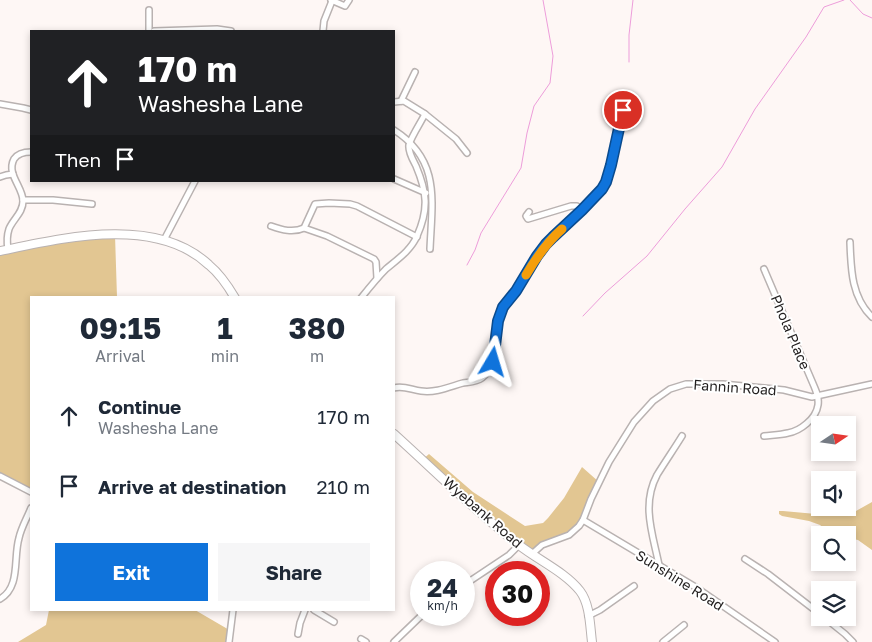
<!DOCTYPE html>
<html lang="en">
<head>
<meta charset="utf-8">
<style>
	body { margin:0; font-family:"Golos Text",sans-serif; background:#f6f6f7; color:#1f2937; height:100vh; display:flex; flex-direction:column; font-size:19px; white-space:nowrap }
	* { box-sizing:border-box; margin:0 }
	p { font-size:16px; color:#747a83 }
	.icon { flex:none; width:28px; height:28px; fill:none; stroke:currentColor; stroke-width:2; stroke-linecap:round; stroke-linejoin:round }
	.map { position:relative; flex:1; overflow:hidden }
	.drawer { position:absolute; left:30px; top:296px; width:365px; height:315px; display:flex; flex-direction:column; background:#fff; border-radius:0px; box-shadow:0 2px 8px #0003 }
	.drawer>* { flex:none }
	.banner { position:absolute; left:30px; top:30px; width:365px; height:152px; border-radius:0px; box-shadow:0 2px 8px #0003; background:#202124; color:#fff; overflow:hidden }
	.needle { width:32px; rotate:77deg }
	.fabs { position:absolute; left:811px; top:416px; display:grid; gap:10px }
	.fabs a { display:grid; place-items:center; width:45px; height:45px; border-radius:0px; background:#fff; box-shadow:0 2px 8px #0003; font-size:25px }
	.speed { position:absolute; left:410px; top:561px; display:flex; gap:10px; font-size:25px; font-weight:700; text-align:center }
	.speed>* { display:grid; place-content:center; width:65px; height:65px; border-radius:50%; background:#fff; box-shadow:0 2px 8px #0003; line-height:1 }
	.speed small { font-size:12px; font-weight:400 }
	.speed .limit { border:8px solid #d22; background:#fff; color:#111 }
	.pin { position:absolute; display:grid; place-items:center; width:42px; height:42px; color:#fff; margin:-21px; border:2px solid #fff; border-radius:50%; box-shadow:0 1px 5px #0007 }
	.me { position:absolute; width:55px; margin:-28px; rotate:7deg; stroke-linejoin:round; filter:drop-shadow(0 0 4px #0008) }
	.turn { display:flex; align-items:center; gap:18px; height:105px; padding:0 25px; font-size:22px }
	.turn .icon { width:65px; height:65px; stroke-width:2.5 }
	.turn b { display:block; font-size:35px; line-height:42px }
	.then { display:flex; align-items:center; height:48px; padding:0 25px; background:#0003; gap:10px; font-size:19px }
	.eta { display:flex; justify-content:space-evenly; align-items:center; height:85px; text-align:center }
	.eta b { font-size:30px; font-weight:700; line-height:35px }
	.primary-button { display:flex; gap:10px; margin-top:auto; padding:10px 25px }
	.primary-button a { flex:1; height:58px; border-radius:0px; background:#0f73db; color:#fff; font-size:20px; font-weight:700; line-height:58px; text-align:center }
	.primary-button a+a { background:#f6f6f7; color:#1f2937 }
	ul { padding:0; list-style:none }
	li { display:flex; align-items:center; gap:15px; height:70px; padding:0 25px }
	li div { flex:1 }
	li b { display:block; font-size:19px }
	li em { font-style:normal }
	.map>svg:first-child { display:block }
</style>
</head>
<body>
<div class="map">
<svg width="872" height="642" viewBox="0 0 872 642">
	<rect width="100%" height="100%" fill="#fef7f5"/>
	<!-- green -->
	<g fill="#e2c692">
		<path d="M115 235 117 297 31 298V490L0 475V251Z"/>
		<path d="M429 454 473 492 525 526 543 523 548 518 564 498 582 467 599 482 583 520 574 531 542 545 532 555 422 460Z"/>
		<path d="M872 502V550L858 540 848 538V535H833L820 525 809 521 782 516 779 514V511H783L838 516 856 511Z"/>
		<path d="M49 610H195L231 631 229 642H18L46 625Z"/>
	</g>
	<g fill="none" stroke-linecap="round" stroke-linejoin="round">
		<!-- stream -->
		<g stroke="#ed9dda" stroke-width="1">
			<path d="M850 0 863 14 872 18"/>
			<path d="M629 62V35L633 0"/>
			<path d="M467 265 475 250 481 233 521 168 527 133 534 106 550 83 553 56 543 0"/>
			<path d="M583 316 605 293 647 256 685 209 722 167 755 109 806 37 824 7 844 0"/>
		</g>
		<defs>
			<g id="street">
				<path d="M331 0 345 6 349 0"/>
				<path d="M149 10V31"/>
				<path d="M154 31 217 29 231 31"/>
				<path d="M323 31 324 21 332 1"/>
				<path d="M401 101 415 72"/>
				<path d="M394 102 404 101 425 114 456 139 467 153"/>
				<path d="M0 104 23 108 31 110"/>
				<path d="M394 130C441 160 432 201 430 249"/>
				<path d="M0 177 6 175 13 174"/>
				<path d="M394 179 426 193"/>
				<path d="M23 200H53L92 204"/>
				<path d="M529 212 526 216 528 219 571 206H577L582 210"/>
				<path d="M271 226C282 230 293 233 304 228L315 204 329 203 350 204 357 206 417 237"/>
				<path d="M304 228 327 236 374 259 376 262 377 278"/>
				<path d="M164 240 195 181"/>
				<path d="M850 242C851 268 851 297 872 317"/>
				<path d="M8 249C7 243 7 235 9 229 13 219 23 213 23 201 23 187 6 174 14 159 18 153 24 152 31 152"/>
				<path d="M361 298C369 288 377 278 386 269 398 259 411 250 417 236 429 209 427 192 416 166 413 160 408 152 409 145 411 137 421 122 425 114"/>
				<path d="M394 388C403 385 412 390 421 391 436 393 449 387 463 383 470 382 477 382 482 378 487 374 491 368 493 362L498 321 503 307 517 291 537 256 546 244 553 237 582 210 602 189 606 182 614 154 623 110"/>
				<path d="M764 436C772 435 780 435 788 433 800 431 816 419 818 405 819 398 817 393 814 386L764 269"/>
				<path d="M0 476 31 492"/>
				<path d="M583 520 697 588 775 642"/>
				<path d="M532 554 542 545 569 535 579 526 583 520 591 499 609 462 634 422 653 401 670 389 686 384H723L784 390 812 397 872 384"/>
				<path d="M745 559 768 574 820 614"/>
				<path d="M659 565C653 535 641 505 657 475 665 462 674 449 682 436"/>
				<path d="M464 585 509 555 519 545"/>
				<path d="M0 599C21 587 13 558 19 538 21 528 27 518 31 508"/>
				<path d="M314 610 334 622"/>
				<path d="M588 616 600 610 634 586"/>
				<path d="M825 618 845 634 853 642"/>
				<path d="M298 634 300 623 305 610"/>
				<path d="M361 639 366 642"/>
				<path d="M229 642 233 610"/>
				<path d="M394 642 422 615"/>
				<path d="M663 642 684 625"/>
			</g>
			<g id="secondary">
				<path d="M0 251C63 238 156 215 209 265 220 274 228 286 235 298"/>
				<path d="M394 434C435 471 475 511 519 545 538 560 565 572 580 591 590 604 590 626 592 642"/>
			</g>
		</defs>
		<!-- street casing -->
		<use href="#street" stroke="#b9b2b1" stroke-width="8"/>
		<!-- secondary casing -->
		<use href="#secondary" stroke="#b9b2b1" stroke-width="10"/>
		<!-- street -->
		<use href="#street" stroke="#fff" stroke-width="5"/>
		<!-- secondary -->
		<use href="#secondary" stroke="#fff" stroke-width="8"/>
	</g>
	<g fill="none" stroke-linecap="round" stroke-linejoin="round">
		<defs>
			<path id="route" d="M493 362 498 321 503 307 516 291 537 256 546 244 553 237 582 210 602 189 606 182 611 165 623 110"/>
		</defs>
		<!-- route casing -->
		<use href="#route" stroke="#0a4b8e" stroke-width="12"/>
		<!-- route -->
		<use href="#route" stroke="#0f73db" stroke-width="9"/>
		<!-- slow -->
		<path stroke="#f59e0b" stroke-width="9" d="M526 275C536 258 547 242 562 229"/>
	</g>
	<g text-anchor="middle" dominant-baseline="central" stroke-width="4" stroke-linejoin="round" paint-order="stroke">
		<!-- street labels -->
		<g font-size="14" fill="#211e1e" stroke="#fff">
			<text transform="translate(791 332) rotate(67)">Phola Place</text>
			<text transform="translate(735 387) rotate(4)">Fannin Road</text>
			<text transform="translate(483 512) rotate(41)">Wyebank Road</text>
			<text transform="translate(680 580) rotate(32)">Sunshine Road</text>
		</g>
	</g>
</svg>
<div class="fabs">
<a><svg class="needle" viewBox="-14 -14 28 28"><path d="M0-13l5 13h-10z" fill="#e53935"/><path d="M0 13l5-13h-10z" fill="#747a83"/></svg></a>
<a><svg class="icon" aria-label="sound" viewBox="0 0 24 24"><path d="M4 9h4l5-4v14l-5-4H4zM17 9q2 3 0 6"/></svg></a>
<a><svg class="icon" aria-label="search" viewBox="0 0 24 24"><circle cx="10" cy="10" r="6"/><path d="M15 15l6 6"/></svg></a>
<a><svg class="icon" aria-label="layers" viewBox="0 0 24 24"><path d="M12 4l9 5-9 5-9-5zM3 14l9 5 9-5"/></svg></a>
</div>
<div class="speed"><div>24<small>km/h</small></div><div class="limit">30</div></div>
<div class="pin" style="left:623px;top:110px;background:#d93025"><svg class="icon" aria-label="arrive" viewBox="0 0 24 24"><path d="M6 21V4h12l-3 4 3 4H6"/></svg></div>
<svg class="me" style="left:493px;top:362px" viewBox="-20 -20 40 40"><path d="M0-17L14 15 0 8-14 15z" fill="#0f73db" stroke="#fff" stroke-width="4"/></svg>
<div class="banner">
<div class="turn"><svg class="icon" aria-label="ahead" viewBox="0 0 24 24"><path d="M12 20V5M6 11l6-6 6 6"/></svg><div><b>170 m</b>Washesha Lane</div></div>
<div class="then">Then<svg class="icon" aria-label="arrive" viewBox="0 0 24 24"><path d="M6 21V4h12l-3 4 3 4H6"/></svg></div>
</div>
<section class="drawer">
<div class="eta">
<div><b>09:15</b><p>Arrival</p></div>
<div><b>1</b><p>min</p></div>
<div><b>380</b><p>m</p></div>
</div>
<ul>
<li><svg class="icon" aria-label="ahead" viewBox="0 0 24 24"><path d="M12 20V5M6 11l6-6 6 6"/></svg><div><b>Continue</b><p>Washesha Lane</p></div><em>170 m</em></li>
<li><svg class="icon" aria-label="arrive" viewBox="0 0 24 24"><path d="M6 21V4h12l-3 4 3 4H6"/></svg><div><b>Arrive at destination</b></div><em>210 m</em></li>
</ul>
<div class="primary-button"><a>Exit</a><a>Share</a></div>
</section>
</div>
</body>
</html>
